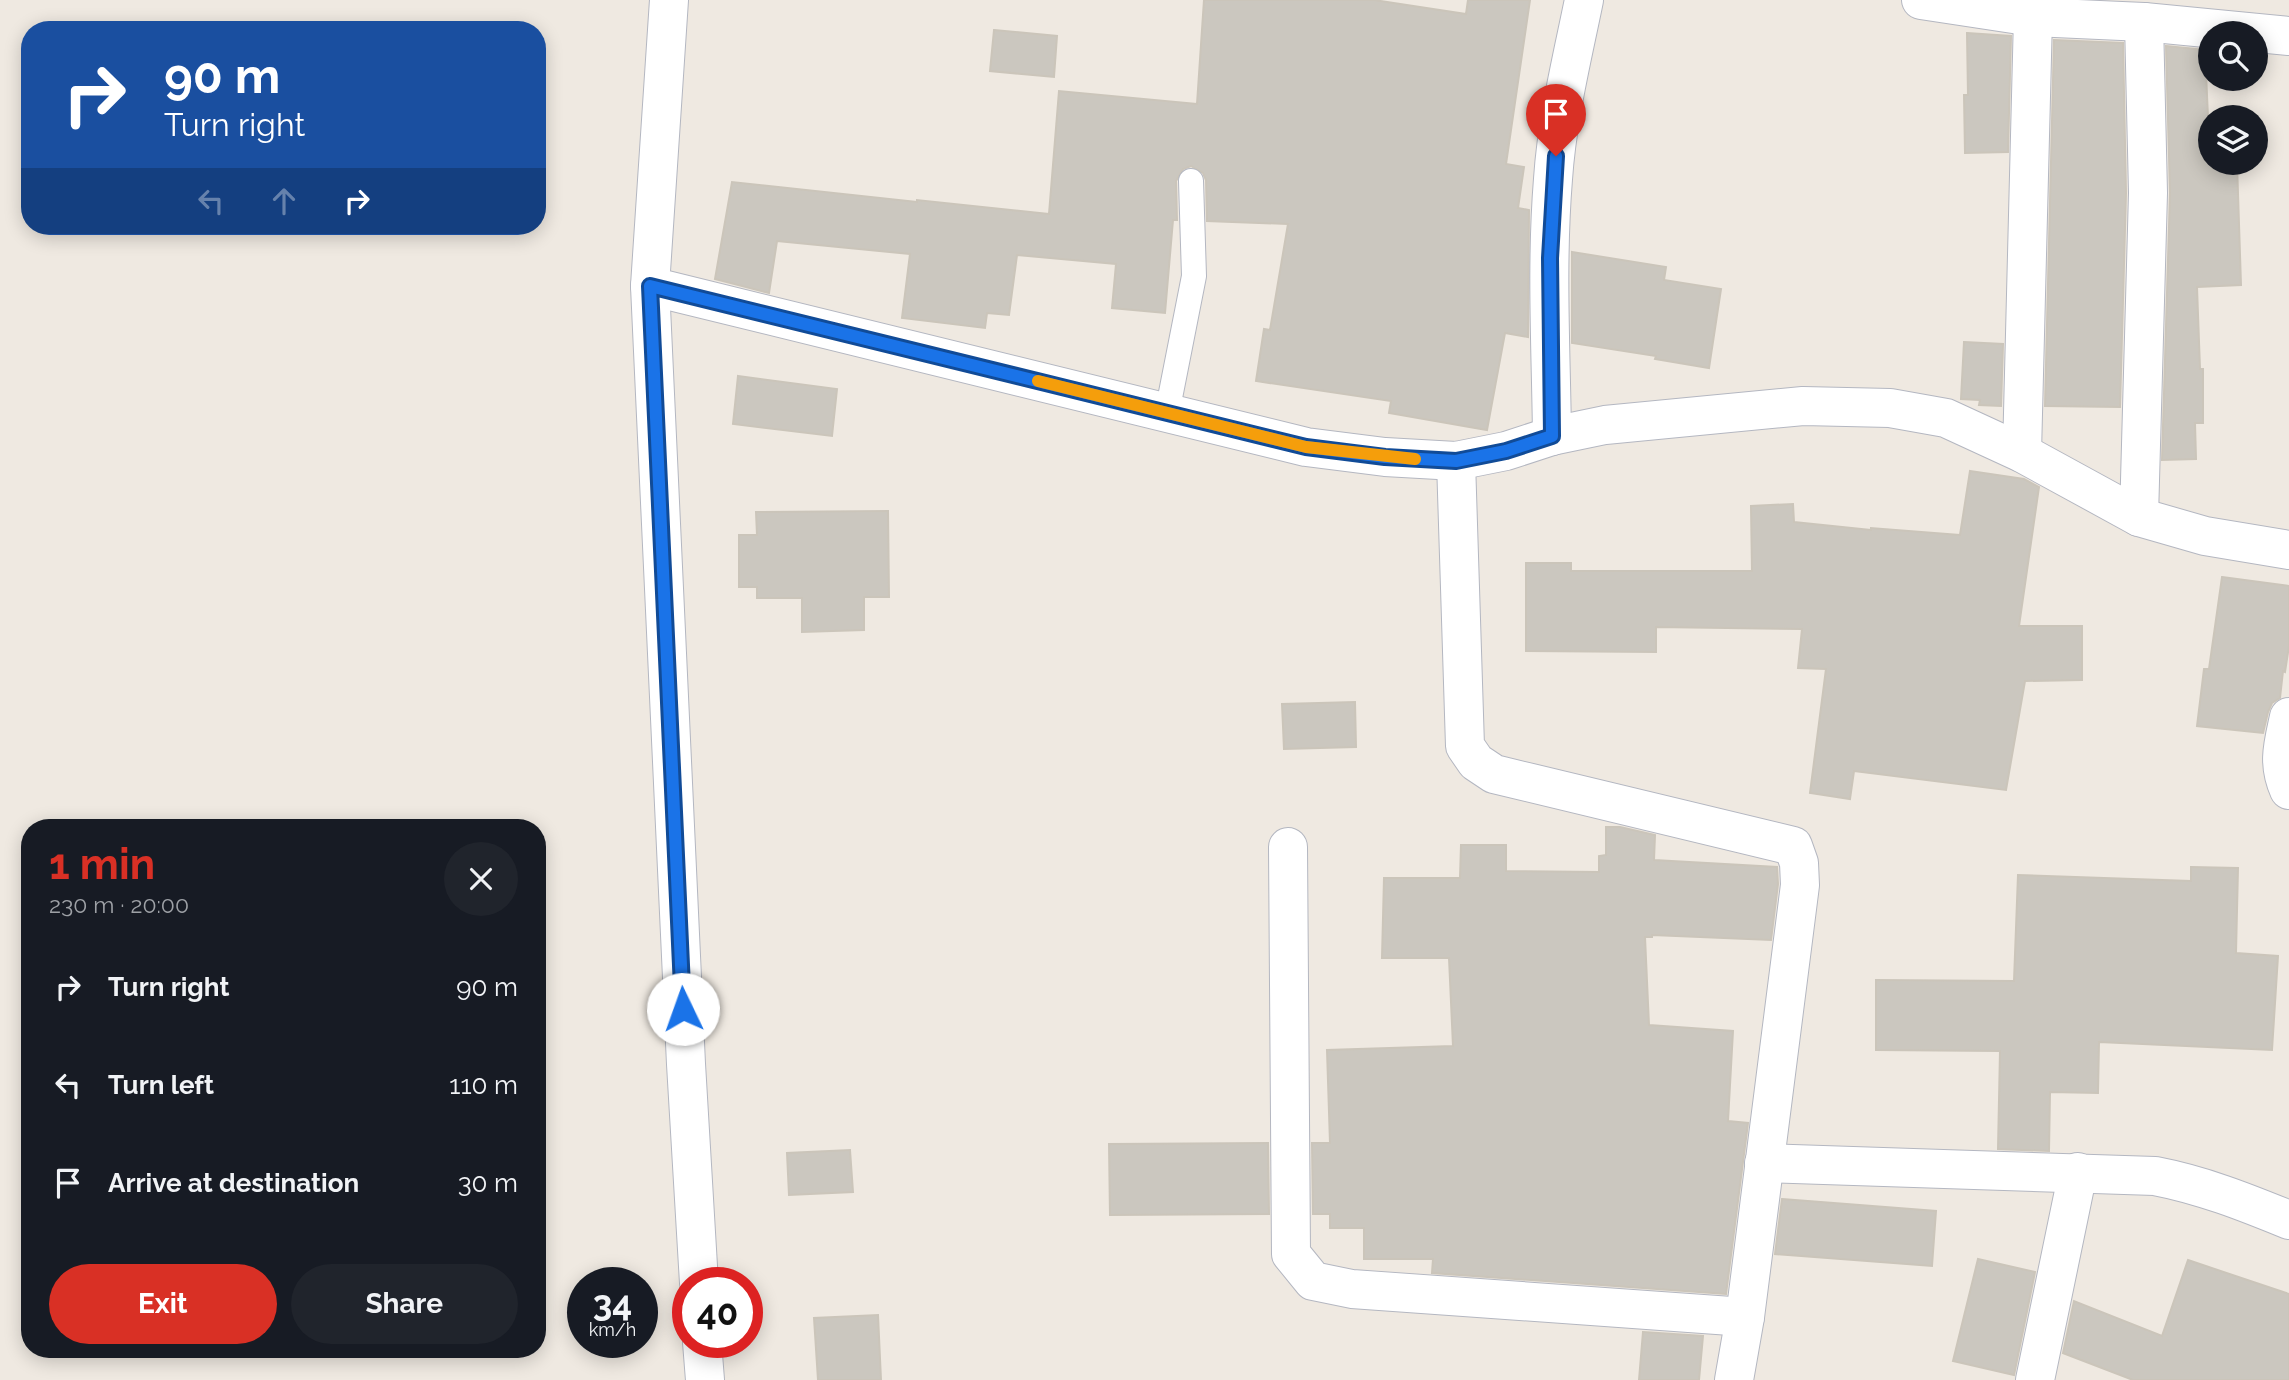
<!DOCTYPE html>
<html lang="en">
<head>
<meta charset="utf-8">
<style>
	body { margin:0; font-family:Raleway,sans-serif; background:#20242c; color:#f1f3f6; height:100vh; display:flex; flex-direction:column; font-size:26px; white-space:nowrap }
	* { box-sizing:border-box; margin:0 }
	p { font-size:23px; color:#9ea1a6 }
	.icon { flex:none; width:38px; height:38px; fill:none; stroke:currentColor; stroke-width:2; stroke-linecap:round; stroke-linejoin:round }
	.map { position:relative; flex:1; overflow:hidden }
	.panel { position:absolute; left:21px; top:819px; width:525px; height:539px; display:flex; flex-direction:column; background:#171b24; border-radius:28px; box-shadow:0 4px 18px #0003 }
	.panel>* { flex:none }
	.guide { position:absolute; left:21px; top:21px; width:525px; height:214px; border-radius:28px; box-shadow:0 4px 18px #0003; background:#1a4fa0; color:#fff; overflow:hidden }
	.controls { position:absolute; left:2198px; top:21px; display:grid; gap:14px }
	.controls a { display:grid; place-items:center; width:70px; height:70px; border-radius:50%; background:#171b24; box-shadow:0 4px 18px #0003; font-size:35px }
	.speed { position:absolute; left:567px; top:1267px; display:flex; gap:14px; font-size:35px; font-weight:700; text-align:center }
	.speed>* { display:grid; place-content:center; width:91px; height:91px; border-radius:50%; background:#171b24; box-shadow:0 4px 18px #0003; line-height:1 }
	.speed small { font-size:18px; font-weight:400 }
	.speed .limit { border:10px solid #d22; background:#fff; color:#111 }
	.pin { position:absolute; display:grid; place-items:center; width:60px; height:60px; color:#fff; margin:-72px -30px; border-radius:50% 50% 50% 0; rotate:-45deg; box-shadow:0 0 7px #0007 }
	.pin .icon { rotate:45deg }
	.me { position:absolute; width:77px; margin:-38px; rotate:357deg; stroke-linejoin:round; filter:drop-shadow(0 0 5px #0008) }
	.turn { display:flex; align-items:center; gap:24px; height:147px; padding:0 28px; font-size:32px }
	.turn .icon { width:91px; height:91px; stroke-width:2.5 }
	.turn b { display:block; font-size:49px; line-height:60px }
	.lanes { display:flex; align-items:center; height:66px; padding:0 28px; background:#0003; justify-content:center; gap:35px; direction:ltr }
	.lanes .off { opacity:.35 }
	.round { display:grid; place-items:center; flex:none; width:74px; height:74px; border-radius:37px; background:#20242c }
	.headline { display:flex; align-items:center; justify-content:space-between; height:119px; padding:0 28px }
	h1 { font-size:42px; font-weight:700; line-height:52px; color:#d93025 }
	.button { display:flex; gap:14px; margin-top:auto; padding:14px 28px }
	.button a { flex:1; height:80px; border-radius:42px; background:#d93025; color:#fff; font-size:28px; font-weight:700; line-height:80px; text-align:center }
	.button a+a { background:#20242c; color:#f1f3f6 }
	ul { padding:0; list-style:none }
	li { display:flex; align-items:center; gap:21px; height:98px; padding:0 28px }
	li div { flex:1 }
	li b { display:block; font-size:26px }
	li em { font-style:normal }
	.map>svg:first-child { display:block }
</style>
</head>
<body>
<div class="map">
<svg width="2289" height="1380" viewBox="0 0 2289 1380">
	<rect width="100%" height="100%" fill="#efe9e1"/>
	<!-- building -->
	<g fill="#cbc7bf" stroke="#cbc5ba" stroke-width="2">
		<path d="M1204 0H1374L1466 14 1468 0H1530L1506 164 1524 167 1518 208 1529 210 1528 337 1505 333 1487 430 1389 413 1391 401 1256 381 1264 329 1270 330 1288 224 1207 221 1206 180 1203 173 1191 166 1183 169 1176 181 1177 220H1173L1165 313 1112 308 1116 264 1017 255 1009 315 987 313 985 328 902 318 910 254 777 241 769 293 715 279 732 182 917 202V200L1049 214 1059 91 1197 104Z"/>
		<path d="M994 30 1057 36 1054 77 990 71Z"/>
		<path d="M1967 33 2011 36 2008 152 1965 153 1964 95H1968Z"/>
		<path d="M2054 40 2123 43 2126 193 2120 407 2045 406Z"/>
		<path d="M2166 46 2205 50 2210 163H2237L2241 285 2197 287 2200 369H2203V423H2195L2196 459 2162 460 2170 193Z"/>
		<path d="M1572 252 1666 267 1664 280 1721 289 1709 368 1655 359 1656 356 1572 343Z"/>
		<path d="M1964 342 2003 344 2001 406 1979 405 1980 400 1961 399Z"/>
		<path d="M738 376 837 389 832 436 733 424Z"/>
		<path d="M1970 471 2024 479 2039 487 2019 626H2082V680L2025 681 2006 790 1854 771 1850 799 1810 793 1826 669 1798 668 1802 629 1656 627V652L1526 651V563H1571V571H1752L1751 506 1793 504 1794 522 1871 530V528L1960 535Z"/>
		<path d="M888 511 889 597H864V630L802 632V598H757V587H739V535H757L756 512Z"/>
		<path d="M2222 577 2289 586V646L2285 672 2283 671 2280 698 2272 703 2268 712 2263 733 2197 726 2204 669H2209Z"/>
		<path d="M1355 702 1356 747 1284 749 1282 704Z"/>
		<path d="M1606 827H1620L1655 835 1654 860 1777 867 1778 884 1771 940 1652 935V937H1645L1649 1025 1733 1031 1728 1121 1748 1123 1726 1294 1432 1273 1433 1259H1364V1228H1330V1214H1313L1312 1143H1330L1327 1050 1453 1046 1449 958H1382L1384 878H1460L1461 845H1506V871L1599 872V856L1606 855Z"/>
		<path d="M2191 867 2238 868 2236 953 2278 956 2272 1050 2099 1042 2098 1093 2050 1092 2049 1151 1998 1149 2000 1051 1876 1050V980L2014 981 2018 875 2191 881Z"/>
		<path d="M1268 1143 1269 1214 1110 1215 1109 1144Z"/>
		<path d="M850 1150 853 1192 789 1195 787 1153Z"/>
		<path d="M1782 1199 1936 1211 1932 1266 1775 1254Z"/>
		<path d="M1978 1259 2035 1272 2014 1375 1953 1361Z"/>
		<path d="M2188 1260 2289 1294V1380H2133L2063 1353 2074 1301 2162 1336Z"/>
		<path d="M878 1315 881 1380H818L814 1318Z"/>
		<path d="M1643 1332 1703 1336 1699 1380H1639Z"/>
	</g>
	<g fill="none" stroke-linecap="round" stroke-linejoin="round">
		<defs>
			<path id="lane" d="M1167 413 1194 276 1191 181"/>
			<g id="street">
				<path d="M1921 0 2033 17 2144 22 2289 36"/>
				<path d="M650 286 1306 447 1385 457 1456 461 1506 451 1552 436 1605 425 1803 406 1890 408 1946 418 2022 453 2139 517 2205 536 2289 550"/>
				<path d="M1552 436C1551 351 1546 265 1553 179 1557 119 1572 59 1584 0"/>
				<path d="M2022 453 2033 17"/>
				<path d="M1456 461 1465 746 1476 762 1494 774 1793 846 1799 863 1800 885 1745 1317 1734 1380"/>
				<path d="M2139 517 2148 193 2144 22"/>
				<path d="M2289 717C2283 745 2277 763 2289 790"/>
				<path d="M1288 847 1291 1254 1313 1281 1352 1289 1745 1317"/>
				<path d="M1764 1163 2155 1176C2202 1185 2245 1202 2289 1220"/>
				<path d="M2035 1380 2078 1172"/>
			</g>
			<g id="secondary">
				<path d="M669 0 650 286 686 1064 699 1283"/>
				<path d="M702 1342 705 1380"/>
			</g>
		</defs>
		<!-- lane casing -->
		<use href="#lane" stroke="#b4b7c1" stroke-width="26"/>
		<!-- street casing -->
		<use href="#street" stroke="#b4b7c1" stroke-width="40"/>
		<!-- secondary casing -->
		<use href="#secondary" stroke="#b4b7c1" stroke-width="40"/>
		<!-- lane -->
		<use href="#lane" stroke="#fff" stroke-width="24"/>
		<!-- street -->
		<use href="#street" stroke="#fff" stroke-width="38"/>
		<!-- secondary -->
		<use href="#secondary" stroke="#fff" stroke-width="38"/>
	</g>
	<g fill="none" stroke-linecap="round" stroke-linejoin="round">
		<defs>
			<path id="route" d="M683 1009 650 286 1306 447 1385 457 1456 461 1506 451 1552 436 1550 258 1556 156"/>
		</defs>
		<!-- route casing -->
		<use href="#route" stroke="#114b97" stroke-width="18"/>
		<!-- route -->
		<use href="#route" stroke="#1a73e8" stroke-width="12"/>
		<!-- slow -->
		<path stroke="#f59e0b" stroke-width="12" d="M1038 381 1306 447 1415 459"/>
	</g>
</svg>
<div class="controls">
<a><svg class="icon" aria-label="search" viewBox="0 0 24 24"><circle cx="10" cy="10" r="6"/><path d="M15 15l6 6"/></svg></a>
<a><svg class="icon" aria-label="layers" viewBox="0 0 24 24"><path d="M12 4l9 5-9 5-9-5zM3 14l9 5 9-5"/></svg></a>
</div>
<div class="speed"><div>34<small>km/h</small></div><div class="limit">40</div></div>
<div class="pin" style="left:1556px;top:156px;background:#d93025"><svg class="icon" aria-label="arrive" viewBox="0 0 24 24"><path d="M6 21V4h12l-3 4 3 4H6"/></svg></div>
<svg class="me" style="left:683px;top:1009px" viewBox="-20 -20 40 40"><circle r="19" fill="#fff"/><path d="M0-13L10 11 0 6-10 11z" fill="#1a73e8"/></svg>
<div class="guide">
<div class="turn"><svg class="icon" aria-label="right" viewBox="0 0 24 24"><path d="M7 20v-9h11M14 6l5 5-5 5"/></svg><div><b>90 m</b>Turn right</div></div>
<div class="lanes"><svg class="icon off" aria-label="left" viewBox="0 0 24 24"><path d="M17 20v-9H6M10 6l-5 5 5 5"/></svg><svg class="icon off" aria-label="ahead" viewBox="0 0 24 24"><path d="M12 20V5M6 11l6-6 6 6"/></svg><svg class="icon" aria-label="right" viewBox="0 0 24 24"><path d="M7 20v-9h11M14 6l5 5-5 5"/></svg></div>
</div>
<section class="panel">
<div class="headline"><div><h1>1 min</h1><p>230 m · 20:00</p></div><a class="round"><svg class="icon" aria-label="close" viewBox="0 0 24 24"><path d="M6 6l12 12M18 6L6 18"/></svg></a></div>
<ul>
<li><svg class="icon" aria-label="right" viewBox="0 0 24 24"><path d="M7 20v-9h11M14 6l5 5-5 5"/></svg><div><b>Turn right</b></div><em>90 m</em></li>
<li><svg class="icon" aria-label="left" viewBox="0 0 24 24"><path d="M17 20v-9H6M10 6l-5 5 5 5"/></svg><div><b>Turn left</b></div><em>110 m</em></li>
<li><svg class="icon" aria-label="arrive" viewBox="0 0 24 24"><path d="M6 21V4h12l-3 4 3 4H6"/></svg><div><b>Arrive at destination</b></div><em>30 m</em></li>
</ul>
<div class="button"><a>Exit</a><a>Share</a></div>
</section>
</div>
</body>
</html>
